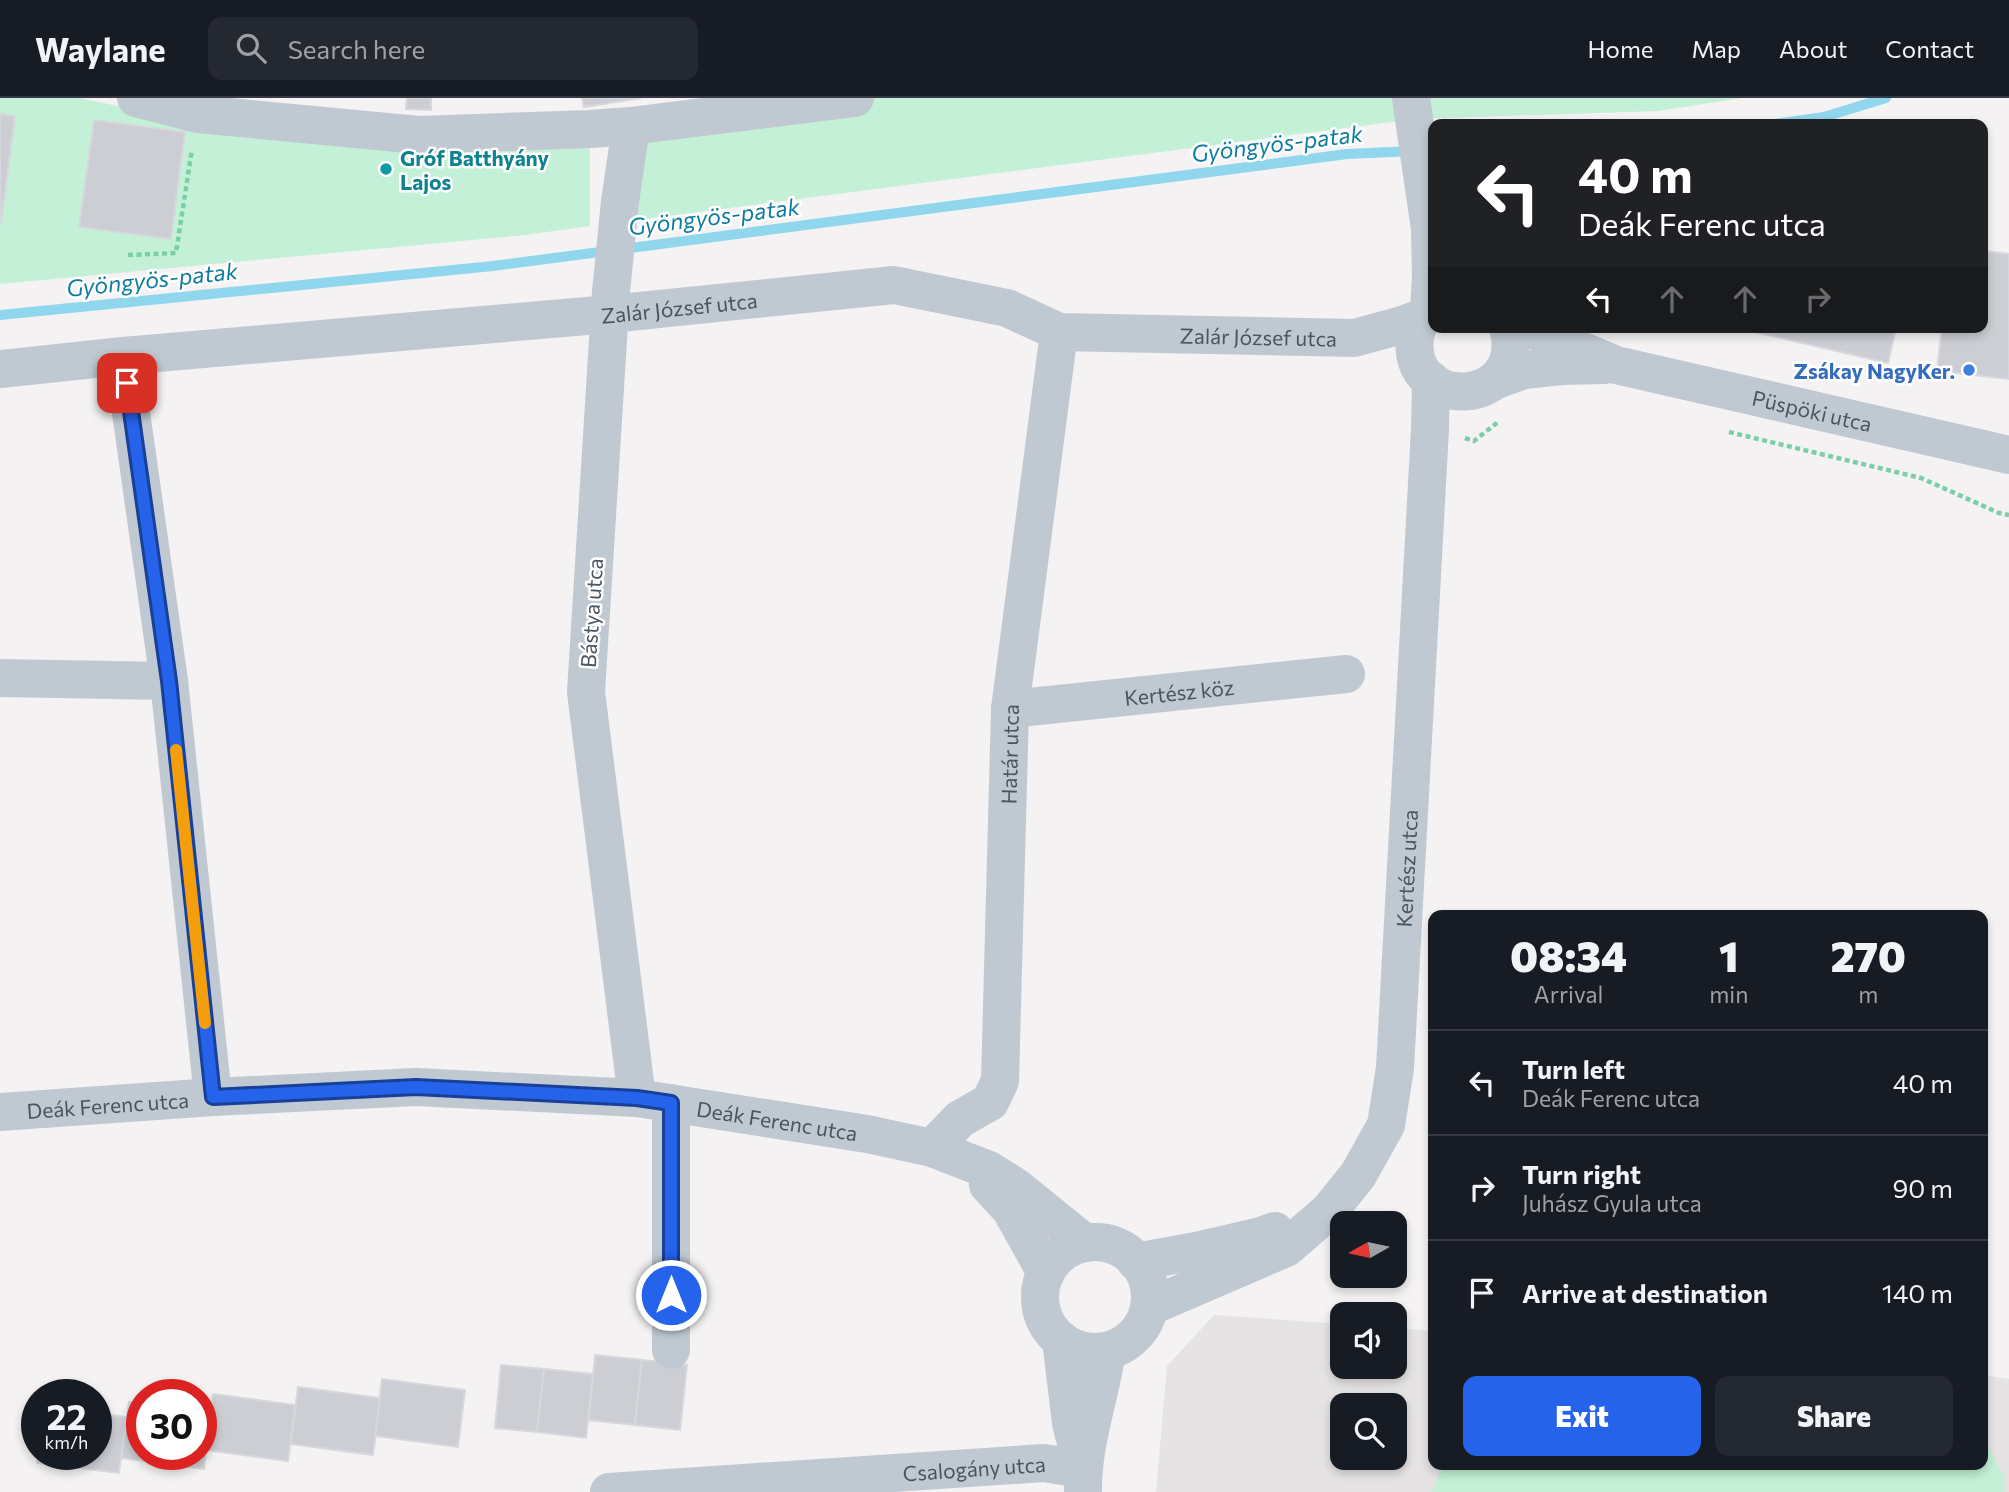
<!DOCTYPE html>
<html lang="en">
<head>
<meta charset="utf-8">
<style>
	body { margin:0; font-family:Commissioner,sans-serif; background:#242831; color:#f1f3f6; height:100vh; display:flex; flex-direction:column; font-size:26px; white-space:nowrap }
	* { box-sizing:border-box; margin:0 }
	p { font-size:23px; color:#9ea1a6 }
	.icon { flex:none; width:38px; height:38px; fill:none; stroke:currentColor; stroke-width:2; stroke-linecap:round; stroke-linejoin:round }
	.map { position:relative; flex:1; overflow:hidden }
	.panel { position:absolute; left:1428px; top:812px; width:560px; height:560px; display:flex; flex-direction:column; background:#171b24; border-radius:14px; box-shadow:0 4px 10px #0003 }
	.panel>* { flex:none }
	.top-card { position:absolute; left:1428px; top:21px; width:560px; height:214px; border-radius:14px; box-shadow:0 4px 10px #0003; background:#202124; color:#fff; overflow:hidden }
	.needle { width:46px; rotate:261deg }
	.fabs { position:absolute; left:1330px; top:1113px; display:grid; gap:14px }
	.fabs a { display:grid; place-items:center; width:77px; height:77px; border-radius:14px; background:#171b24; box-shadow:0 4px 10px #0003; font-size:35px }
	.speed { position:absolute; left:21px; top:1281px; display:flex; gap:14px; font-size:35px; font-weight:700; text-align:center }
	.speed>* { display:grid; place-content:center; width:91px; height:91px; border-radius:50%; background:#171b24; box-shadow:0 4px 10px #0003; line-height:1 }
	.speed small { font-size:18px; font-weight:400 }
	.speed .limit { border:10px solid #d22; background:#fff; color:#111 }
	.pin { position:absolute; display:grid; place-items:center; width:60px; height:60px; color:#fff; margin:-30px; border-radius:14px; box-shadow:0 4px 10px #0006 }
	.me { position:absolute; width:77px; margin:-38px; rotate:0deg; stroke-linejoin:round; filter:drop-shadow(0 0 5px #0008) }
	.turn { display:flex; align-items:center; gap:24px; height:147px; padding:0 35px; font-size:32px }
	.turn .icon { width:91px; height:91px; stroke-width:2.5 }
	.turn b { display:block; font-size:49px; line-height:60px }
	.lanes { display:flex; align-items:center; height:66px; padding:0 35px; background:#0003; justify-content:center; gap:35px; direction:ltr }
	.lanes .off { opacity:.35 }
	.eta { display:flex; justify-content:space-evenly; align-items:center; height:119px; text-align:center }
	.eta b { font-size:42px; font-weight:800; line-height:49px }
	.primary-button { display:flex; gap:14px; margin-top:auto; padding:14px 35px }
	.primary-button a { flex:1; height:80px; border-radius:14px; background:#2563eb; color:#fff; font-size:28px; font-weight:800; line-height:80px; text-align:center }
	.primary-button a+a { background:#242831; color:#f1f3f6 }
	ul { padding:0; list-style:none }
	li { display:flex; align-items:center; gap:21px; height:105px; padding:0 35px; border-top:2px solid #363941 }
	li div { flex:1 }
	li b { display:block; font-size:26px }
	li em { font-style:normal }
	header { display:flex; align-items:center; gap:42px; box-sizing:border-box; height:98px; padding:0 35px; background:#171b24; border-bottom:2px solid #363941 }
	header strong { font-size:33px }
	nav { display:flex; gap:38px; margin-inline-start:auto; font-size:24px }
	.search { width:490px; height:63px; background:#242831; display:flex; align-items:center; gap:18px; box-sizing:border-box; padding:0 24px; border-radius:14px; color:#9ea1a6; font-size:26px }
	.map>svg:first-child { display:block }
</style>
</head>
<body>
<header>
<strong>Waylane</strong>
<div class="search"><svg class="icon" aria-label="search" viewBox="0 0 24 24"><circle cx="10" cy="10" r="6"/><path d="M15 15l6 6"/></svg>Search here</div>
<nav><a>Home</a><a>Map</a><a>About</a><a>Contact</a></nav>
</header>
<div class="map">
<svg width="2009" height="1394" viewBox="0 0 2009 1394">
	<rect width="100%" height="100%" fill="#f4f2f2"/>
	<!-- education -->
	<path fill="#e5e3e4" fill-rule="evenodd" d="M1214 1217 1342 1226V1269H1395V1230L1433 1233V1367H1983V1277L2009 1281V1394H1156L1167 1268ZM1342 1307H1395V1360H1342Z"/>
	<!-- green -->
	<g fill="#c3f0d6">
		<path d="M0 0H79L156 16 590 31V128L525 137 0 186Z"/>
		<path d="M851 0H1742L1658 13 1414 21 622 124 648 26Z"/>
		<path d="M1983 1341 2004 1378V1394H1432L1442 1368 1444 1367H1983Z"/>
	</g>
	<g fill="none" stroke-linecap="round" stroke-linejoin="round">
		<!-- stream -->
		<g stroke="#90d6ed" stroke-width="10">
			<path d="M1775 26 1824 19 1886 0"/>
			<path d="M0 217 493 168 1347 56 1412 53"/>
		</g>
	</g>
	<!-- building -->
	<g fill="#ccced4" stroke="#d6d8dd" stroke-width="2">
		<path d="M407 0H431V12L406 11Z"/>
		<path d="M582 0H641L584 9Z"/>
		<path d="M0 16 15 18 1 126H0Z"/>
		<path d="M94 22 185 34 171 141 79 129Z"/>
		<path d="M1983 153 2009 156V281L1937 273 1942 229H1983Z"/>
		<path d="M1734 229H1896L1888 265Z"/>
		<path d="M595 1257 642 1262 635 1327 589 1322Z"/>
		<path d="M642 1262 687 1267 680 1332 635 1327Z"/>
		<path d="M501 1267 544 1271 537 1334 495 1330Z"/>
		<path d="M544 1271 593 1276 586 1340 537 1334Z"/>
		<path d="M382 1281 465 1292 458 1349 375 1338Z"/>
		<path d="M298 1289 380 1300 373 1357 291 1346Z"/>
		<path d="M213 1296 295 1307 288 1363 206 1352Z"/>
		<path d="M129 1304 142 1305V1356H201V1313L211 1314 204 1371 121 1360Z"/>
		<path d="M96 1315 126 1319 119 1375 37 1365 38 1356H96Z"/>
	</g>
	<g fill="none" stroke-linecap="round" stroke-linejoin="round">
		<!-- path -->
		<g stroke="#7acfa8" stroke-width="4.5" stroke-dasharray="5 3.5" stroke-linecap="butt">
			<path d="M128 157 176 155 192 51"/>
			<path d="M1729 334 1921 380 1999 415 2009 417"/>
			<path d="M1465 340 1474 343 1498 324"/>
		</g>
		<!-- minor -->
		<g stroke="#c0c9d1" stroke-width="38">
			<path d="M136 0 198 16 419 37 590 31 631 28 855 0"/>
			<path d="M1411 0 1430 131 1431 180 1429 211"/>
			<path d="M631 28 620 104 611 194 586 594 637 1000"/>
			<path d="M1433 208C1423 216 1417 227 1415 240 1406 315 1529 311 1508 229"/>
			<path id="s1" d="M1526 229 1616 267 2009 357"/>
			<path d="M123 258 169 583 213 999"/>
			<path id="s2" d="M0 271 123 258 610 216 894 187 1007 210 1059 234 1354 240 1402 227 1422 220"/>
			<path d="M1496 282 1524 272 1561 268 1604 267"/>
			<path d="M0 580 169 583"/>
			<path id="s3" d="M1010 611 1346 576"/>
			<path id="s4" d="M0 1014 213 999 416 989 637 1000 867 1036 932 1050 989 1072 1016 1089 1085 1145"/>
			<path id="s5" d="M932 1050 960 1021 990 1004 1000 983 1010 611 1059 234"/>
			<path d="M988 1087 1011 1112 1046 1175"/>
			<circle cx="1095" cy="1199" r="55"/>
			<path d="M1136 1164 1196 1153 1261 1138 1275 1133"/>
			<path id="s6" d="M1149 1209 1286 1150 1329 1113 1358 1077 1386 1027 1395 970 1430 331 1431 282"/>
			<path d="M1061 1242 1071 1325 1079 1357"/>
			<path d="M671 1252V1005"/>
			<path id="s7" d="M609 1394 1044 1365 1082 1371"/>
			<path d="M1083 1394C1082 1346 1100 1300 1107 1253"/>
		</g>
	</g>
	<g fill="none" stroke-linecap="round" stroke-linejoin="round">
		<defs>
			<path id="route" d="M127 285 169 583 213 999 416 989 637 1000 671 1005V1197"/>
		</defs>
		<!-- route casing -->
		<use href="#route" stroke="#184099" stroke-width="18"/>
		<!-- route -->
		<use href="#route" stroke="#2563eb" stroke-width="12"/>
		<!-- slow -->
		<path stroke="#f59e0b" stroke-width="12" d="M176 652 205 925"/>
	</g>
	<!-- markers -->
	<circle fill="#0f9aa8" stroke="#fff" stroke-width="2.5" cx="386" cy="71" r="7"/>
	<circle fill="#3f7fe0" stroke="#fff" stroke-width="2.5" cx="1969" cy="272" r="7"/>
	<g text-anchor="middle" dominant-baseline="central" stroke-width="5" stroke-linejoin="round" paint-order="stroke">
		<!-- culture labels -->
		<g font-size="21" font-weight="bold" fill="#0d838f" stroke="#fff" text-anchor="start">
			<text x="400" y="59">Gróf Batthyány<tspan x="400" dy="24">Lajos</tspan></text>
		</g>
		<!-- street labels -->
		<g font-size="21" fill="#4a5560" stroke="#fff">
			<text stroke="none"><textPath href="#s2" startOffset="682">Zalár József utca</textPath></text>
			<text stroke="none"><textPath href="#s2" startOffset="1270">Zalár József utca</textPath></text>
			<text stroke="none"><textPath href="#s1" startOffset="299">Püspöki utca</textPath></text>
			<text transform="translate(591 515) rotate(-86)">Bástya utca</text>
			<text stroke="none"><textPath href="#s3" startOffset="170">Kertész köz</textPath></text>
			<text stroke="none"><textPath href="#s5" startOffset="425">Határ utca</textPath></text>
			<text stroke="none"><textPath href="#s6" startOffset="567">Kertész utca</textPath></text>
			<text stroke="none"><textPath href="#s4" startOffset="108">Deák Ferenc utca</textPath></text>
			<text stroke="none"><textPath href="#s4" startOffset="780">Deák Ferenc utca</textPath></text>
			<text stroke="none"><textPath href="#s7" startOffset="366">Csalogány utca</textPath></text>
		</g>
		<!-- shop labels -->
		<g font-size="21" font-weight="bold" fill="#366cbe" stroke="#fff" text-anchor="end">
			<text x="1955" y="272">Zsákay NagyKer.</text>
		</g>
		<!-- water labels -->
		<g font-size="23" font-style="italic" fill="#0d7ca0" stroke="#fff">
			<text transform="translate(1277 45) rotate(-7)">Gyöngyös-patak</text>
			<text transform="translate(714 118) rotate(-7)">Gyöngyös-patak</text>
			<text transform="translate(152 181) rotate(-6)">Gyöngyös-patak</text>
		</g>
	</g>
</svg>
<div class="fabs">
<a><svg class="needle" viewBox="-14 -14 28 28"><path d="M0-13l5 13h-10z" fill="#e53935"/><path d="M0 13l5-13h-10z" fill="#9ea1a6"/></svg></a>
<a><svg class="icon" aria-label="sound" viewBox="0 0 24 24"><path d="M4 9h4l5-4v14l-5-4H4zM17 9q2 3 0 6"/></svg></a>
<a><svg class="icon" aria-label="search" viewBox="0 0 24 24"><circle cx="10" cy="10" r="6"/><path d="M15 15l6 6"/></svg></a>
</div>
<div class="speed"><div>22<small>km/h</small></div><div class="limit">30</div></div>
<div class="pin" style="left:127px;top:285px;background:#d93025"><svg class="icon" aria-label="arrive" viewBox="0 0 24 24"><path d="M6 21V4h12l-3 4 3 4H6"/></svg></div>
<svg class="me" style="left:671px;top:1197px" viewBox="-20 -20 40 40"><circle r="17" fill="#2563eb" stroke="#fff" stroke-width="3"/><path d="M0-11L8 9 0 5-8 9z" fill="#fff"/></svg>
<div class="top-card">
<div class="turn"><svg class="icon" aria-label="left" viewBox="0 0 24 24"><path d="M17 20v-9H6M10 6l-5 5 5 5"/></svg><div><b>40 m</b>Deák Ferenc utca</div></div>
<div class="lanes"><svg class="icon" aria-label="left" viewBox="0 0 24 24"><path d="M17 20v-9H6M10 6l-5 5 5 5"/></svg><svg class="icon off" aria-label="ahead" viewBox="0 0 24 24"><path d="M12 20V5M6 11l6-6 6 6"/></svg><svg class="icon off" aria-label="ahead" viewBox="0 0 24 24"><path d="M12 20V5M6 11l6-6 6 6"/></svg><svg class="icon off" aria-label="right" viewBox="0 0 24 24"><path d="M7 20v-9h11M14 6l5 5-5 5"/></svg></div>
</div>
<section class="panel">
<div class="eta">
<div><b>08:34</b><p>Arrival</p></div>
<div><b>1</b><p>min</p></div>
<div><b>270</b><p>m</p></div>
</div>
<ul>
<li><svg class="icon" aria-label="left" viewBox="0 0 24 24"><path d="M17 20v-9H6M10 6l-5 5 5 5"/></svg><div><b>Turn left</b><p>Deák Ferenc utca</p></div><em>40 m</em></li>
<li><svg class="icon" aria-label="right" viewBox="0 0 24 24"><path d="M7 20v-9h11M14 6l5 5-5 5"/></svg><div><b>Turn right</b><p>Juhász Gyula utca</p></div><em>90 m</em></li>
<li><svg class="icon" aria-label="arrive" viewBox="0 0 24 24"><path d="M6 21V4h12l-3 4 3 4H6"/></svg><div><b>Arrive at destination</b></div><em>140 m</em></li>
</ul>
<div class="primary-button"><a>Exit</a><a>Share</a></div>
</section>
</div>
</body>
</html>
